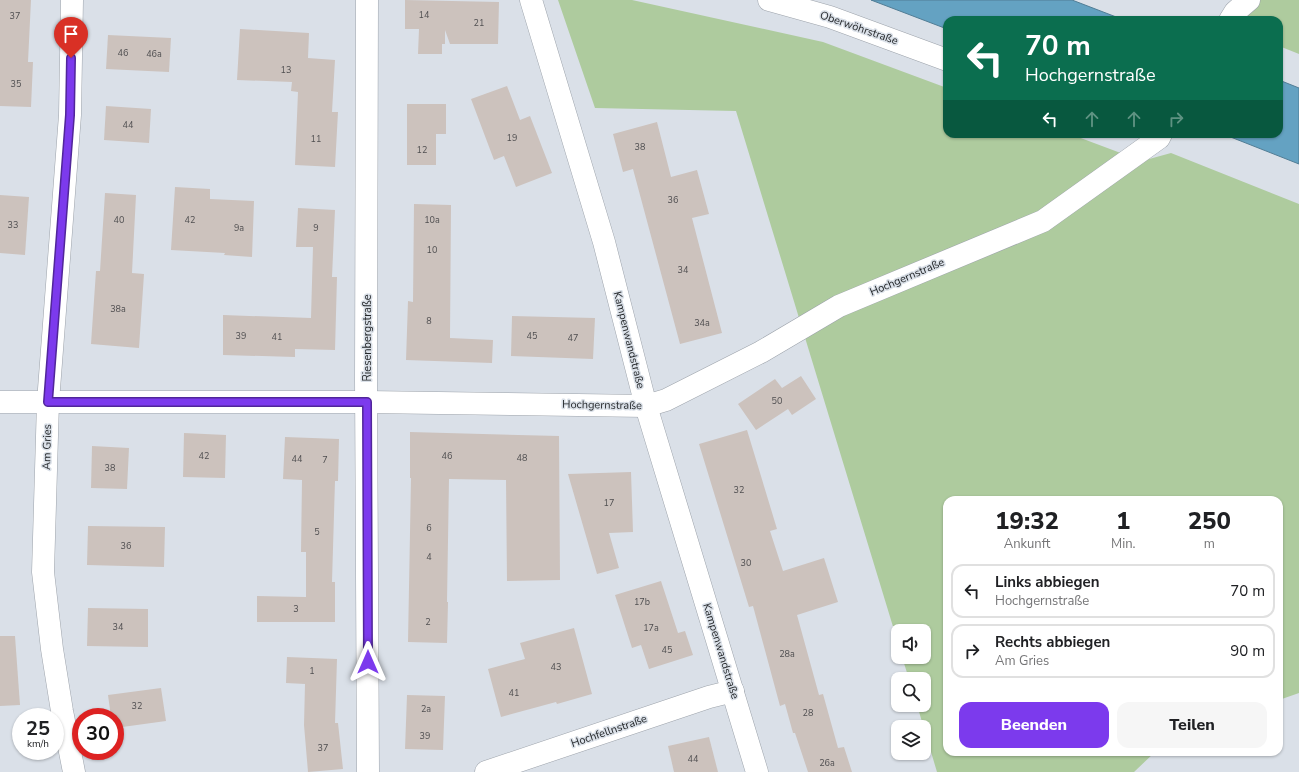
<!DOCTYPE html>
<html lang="de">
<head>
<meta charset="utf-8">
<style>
	body { margin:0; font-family:"Nunito Sans",sans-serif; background:#f6f6f6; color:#202124; height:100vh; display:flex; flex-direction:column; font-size:15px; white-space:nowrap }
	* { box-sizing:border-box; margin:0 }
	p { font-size:13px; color:#757577 }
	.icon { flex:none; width:22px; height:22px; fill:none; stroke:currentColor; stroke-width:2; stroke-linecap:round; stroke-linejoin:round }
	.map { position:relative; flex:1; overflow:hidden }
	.side { position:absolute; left:943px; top:496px; width:340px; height:260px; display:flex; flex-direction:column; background:#fff; border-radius:12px; box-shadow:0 1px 3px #0004 }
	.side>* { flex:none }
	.banner { position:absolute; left:943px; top:16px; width:340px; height:122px; border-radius:12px; box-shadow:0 1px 3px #0004; background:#0b6e4f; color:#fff; overflow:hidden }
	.controls { position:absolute; left:891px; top:624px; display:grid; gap:8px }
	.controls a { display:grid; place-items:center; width:40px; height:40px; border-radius:8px; background:#fff; box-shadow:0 1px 3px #0004; font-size:20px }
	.speed { position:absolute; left:12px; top:708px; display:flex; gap:8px; font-size:20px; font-weight:700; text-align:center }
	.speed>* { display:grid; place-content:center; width:52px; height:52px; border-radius:50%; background:#fff; box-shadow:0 1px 3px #0004; line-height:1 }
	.speed small { font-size:10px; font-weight:400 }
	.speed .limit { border:6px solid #d22; background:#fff; color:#111 }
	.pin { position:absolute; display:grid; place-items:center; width:34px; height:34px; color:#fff; margin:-41px -17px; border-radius:50% 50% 50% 0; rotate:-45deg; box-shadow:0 0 4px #0007 }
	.pin .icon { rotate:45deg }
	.me { position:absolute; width:44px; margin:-22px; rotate:0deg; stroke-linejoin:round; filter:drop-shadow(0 0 3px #0008) }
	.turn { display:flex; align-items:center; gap:14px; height:84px; padding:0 16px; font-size:18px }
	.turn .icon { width:52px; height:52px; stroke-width:2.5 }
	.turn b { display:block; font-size:28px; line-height:34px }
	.lanes { display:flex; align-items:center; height:38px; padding:0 16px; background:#0003; justify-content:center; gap:20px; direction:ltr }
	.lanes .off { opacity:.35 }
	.eta { display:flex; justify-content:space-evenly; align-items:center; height:68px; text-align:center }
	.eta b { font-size:24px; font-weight:800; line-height:28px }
	.primary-button { display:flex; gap:8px; margin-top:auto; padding:8px 16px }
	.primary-button a { flex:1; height:46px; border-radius:12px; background:#7c3aed; color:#fff; font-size:16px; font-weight:800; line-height:46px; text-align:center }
	.primary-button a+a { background:#f6f6f6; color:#202124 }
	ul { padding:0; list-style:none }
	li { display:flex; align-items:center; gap:12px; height:54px; margin:0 8px 6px; padding:0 8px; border:2px solid #e0e0e0; border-radius:12px }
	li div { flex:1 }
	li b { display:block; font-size:15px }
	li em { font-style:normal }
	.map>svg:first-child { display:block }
</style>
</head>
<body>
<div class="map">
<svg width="1299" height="772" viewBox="0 0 1299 772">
	<rect width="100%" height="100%" fill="#dae0e8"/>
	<!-- green -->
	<g fill="#aecb9e">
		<path d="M558 0H632L823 42 947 88V134H1070L1142 161 1171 153 1299 204V693L1279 700V500H947V752H1155L1134 772H937L917 705H924V679H909L902 657H924V631H898V643L736 111 595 108Z"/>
		<path d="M1244 0H1299V54L1279 46V20H1249Z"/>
	</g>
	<!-- water -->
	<g fill="#64a2c2" stroke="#517d95">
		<path d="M871 0H1072L1124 20H947V29Z"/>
		<path d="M1279 80 1299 88V164L1223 134H1279Z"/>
	</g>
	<!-- building -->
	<g fill="#ccc2bd">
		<path d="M0 0H31L28 62H33L31 107 0 106Z"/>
		<path d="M405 0 499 2 498 44H450L445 30V44H442V54H418L419 29H405Z"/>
		<path d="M240 29 309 33 308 58 335 60 332 112H338L335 167 295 165 298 92 291 91 292 82 237 80Z"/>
		<path d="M108 35 171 38 169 72 106 69Z"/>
		<path d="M507 86 520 120 530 116 552 173 516 187 504 156 494 160 471 99Z"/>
		<path d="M407 104H446V134H436V165H407Z"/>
		<path d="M106 106 151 109 149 143 104 140Z"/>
		<path d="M657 122 671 177 697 170 709 214 692 218 722 333 680 344 633 169 623 172 613 134Z"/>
		<path d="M175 187 210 189V199L254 201 252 257 224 255 225 253 171 250Z"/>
		<path d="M105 193 136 195 132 273 144 274 139 348 91 344 96 271H100Z"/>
		<path d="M0 195 29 197 25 255 0 253Z"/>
		<path d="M414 204 451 205 450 338 493 340 492 363 406 360 408 301 413 302Z"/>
		<path d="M298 208 335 210 332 277H337L335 350 295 349V357L223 355V315L311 318 313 247H296Z"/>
		<path d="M512 316 595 318 593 359 511 356Z"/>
		<path d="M801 376 816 399 792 415 788 409 756 430 738 404 775 379 782 388Z"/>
		<path d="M747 430 777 529 770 531 783 571 824 558 838 602 797 615 819 695 823 694 838 748 844 747 852 772H808L795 733H793L785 704 780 706 753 606 749 607 699 444Z"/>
		<path d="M410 432 559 436 560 580 507 581 506 480 449 479 447 602H448L447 643 408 642 411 478H410Z"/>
		<path d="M184 433 226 435 225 478 183 477Z"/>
		<path d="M285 437 339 439 338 481H335L332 582H335V622H257V596L306 597V552H301L302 480 283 479Z"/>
		<path d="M92 446 129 448 127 489 91 488Z"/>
		<path d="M631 472 633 532 609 533 619 568 597 574 568 474Z"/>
		<path d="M88 526 165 527 164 567 87 565Z"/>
		<path d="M661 581 678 633 685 631 693 655 649 669 641 645 632 648 615 595Z"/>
		<path d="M88 608 148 609V647L87 646Z"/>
		<path d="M574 628 592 694 557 704 556 702 501 717 488 669 525 659 520 643Z"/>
		<path d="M0 636H15L20 705 0 706Z"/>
		<path d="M287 657 337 659 335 723H338L343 769 308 772 304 725 305 684 286 683Z"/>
		<path d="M161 688 166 721 115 728V717H111L108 695Z"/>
		<path d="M407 695 445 696 443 750 405 749Z"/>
		<path d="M709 737 718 772H674L668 746Z"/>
	</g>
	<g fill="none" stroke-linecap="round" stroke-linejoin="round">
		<defs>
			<g id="minor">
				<path d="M72 0 70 115 48 402 43 572 52 649 62 711 74 772"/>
				<path d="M367 0 366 380 368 772"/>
				<path d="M531 0 604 242 646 406 757 772"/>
				<path d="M769 0 830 17 947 60"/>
				<path d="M1230 20 1235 12 1249 0"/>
				<path d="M0 402H367L646 406 666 400 761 352 839 306 1043 221 1159 138 1161 134"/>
				<path d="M486 772 709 697 733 691"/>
			</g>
		</defs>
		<!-- minor casing -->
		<use href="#minor" stroke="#9da3ab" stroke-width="23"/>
		<!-- minor -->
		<use href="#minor" stroke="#fff" stroke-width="22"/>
	</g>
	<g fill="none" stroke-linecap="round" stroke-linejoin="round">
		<defs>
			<path id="route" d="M71 58 70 115 48 402H367L368 662"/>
		</defs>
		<!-- route casing -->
		<use href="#route" stroke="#51269a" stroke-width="10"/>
		<!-- route -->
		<use href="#route" stroke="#7c3aed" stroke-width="7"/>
	</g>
	<g text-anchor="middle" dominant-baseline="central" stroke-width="3" stroke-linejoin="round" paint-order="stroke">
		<!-- number labels -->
		<g font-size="9" fill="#4f4e50">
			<text x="424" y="15">14</text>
			<text x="15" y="16">37</text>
			<text x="479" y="23">21</text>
			<text x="123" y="53">46</text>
			<text x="154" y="54">46a</text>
			<text x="286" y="70">13</text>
			<text x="16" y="84">35</text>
			<text x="128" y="125">44</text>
			<text x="512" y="138">19</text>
			<text x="316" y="139">11</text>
			<text x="640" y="147">38</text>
			<text x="422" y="150">12</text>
			<text x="673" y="200">36</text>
			<text x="119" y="220">40</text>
			<text x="190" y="220">42</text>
			<text x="432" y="220">10a</text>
			<text x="13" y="225">33</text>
			<text x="239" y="228">9a</text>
			<text x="316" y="228">9</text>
			<text x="432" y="250">10</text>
			<text x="683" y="270">34</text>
			<text x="118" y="309">38a</text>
			<text x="429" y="321">8</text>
			<text x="702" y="323">34a</text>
			<text x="241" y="336">39</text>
			<text x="532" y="336">45</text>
			<text x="277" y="337">41</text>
			<text x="573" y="338">47</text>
			<text x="777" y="401">50</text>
			<text x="204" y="456">42</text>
			<text x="447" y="456">46</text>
			<text x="522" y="458">48</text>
			<text x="297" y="459">44</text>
			<text x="325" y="460">7</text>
			<text x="110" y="468">38</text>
			<text x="739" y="490">32</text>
			<text x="609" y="503">17</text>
			<text x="429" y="528">6</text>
			<text x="317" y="532">5</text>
			<text x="126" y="546">36</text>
			<text x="429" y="557">4</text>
			<text x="746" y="563">30</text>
			<text x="642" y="602">17b</text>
			<text x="296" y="609">3</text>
			<text x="428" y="622">2</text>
			<text x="118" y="627">34</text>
			<text x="651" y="628">17a</text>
			<text x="667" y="650">45</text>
			<text x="787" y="654">28a</text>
			<text x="556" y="667">43</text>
			<text x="312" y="671">1</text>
			<text x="514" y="693">41</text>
			<text x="137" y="706">32</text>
			<text x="426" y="709">2a</text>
			<text x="808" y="713">28</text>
			<text x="425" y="736">39</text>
			<text x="323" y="748">37</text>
			<text x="693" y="759">44</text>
			<text x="827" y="763">26a</text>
		</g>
		<!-- street labels -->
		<g font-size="11" fill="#25282b" stroke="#dae0e8">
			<text transform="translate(859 28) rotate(19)">Oberwöhrstraße</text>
			<text transform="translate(907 277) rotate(-23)">Hochgernstraße</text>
			<text transform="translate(367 338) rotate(-90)">Riesenbergstraße</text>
			<text transform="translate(629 340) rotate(76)">Kampenwandstraße</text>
			<text transform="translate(602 405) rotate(1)">Hochgernstraße</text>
			<text transform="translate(47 447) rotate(-89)">Am Gries</text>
			<text transform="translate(721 651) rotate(73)">Kampenwandstraße</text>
			<text transform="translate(609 731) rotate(-19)">Hochfellnstraße</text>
		</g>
	</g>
</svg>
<div class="controls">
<a><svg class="icon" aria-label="sound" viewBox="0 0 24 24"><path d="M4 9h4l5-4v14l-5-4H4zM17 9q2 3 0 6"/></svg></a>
<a><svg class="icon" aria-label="search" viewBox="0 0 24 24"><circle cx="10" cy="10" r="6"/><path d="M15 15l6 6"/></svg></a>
<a><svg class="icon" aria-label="layers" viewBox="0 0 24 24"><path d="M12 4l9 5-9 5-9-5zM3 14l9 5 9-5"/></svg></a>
</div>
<div class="speed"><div>25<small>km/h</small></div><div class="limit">30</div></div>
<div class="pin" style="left:71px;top:58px;background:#d93025"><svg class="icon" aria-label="arrive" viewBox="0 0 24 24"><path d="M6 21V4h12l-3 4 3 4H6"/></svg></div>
<svg class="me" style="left:368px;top:662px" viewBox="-20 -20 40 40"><path d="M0-17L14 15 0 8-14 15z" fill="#7c3aed" stroke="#fff" stroke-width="4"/></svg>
<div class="banner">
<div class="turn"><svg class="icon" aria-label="left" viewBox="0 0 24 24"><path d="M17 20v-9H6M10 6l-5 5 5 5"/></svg><div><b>70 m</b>Hochgernstraße</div></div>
<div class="lanes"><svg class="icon" aria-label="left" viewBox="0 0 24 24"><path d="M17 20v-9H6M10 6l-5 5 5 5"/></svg><svg class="icon off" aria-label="ahead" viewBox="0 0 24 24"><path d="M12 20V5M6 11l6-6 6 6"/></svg><svg class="icon off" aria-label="ahead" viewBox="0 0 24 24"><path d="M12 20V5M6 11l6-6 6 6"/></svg><svg class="icon off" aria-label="right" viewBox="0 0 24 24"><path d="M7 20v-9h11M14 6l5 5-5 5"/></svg></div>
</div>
<section class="side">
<div class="eta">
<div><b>19:32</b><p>Ankunft</p></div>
<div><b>1</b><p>Min.</p></div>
<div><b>250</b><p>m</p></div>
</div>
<ul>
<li><svg class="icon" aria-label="left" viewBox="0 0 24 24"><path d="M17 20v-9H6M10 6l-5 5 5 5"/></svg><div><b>Links abbiegen</b><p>Hochgernstraße</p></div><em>70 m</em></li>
<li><svg class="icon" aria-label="right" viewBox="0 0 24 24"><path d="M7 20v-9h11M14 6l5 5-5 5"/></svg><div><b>Rechts abbiegen</b><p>Am Gries</p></div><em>90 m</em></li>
</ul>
<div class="primary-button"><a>Beenden</a><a>Teilen</a></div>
</section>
</div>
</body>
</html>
